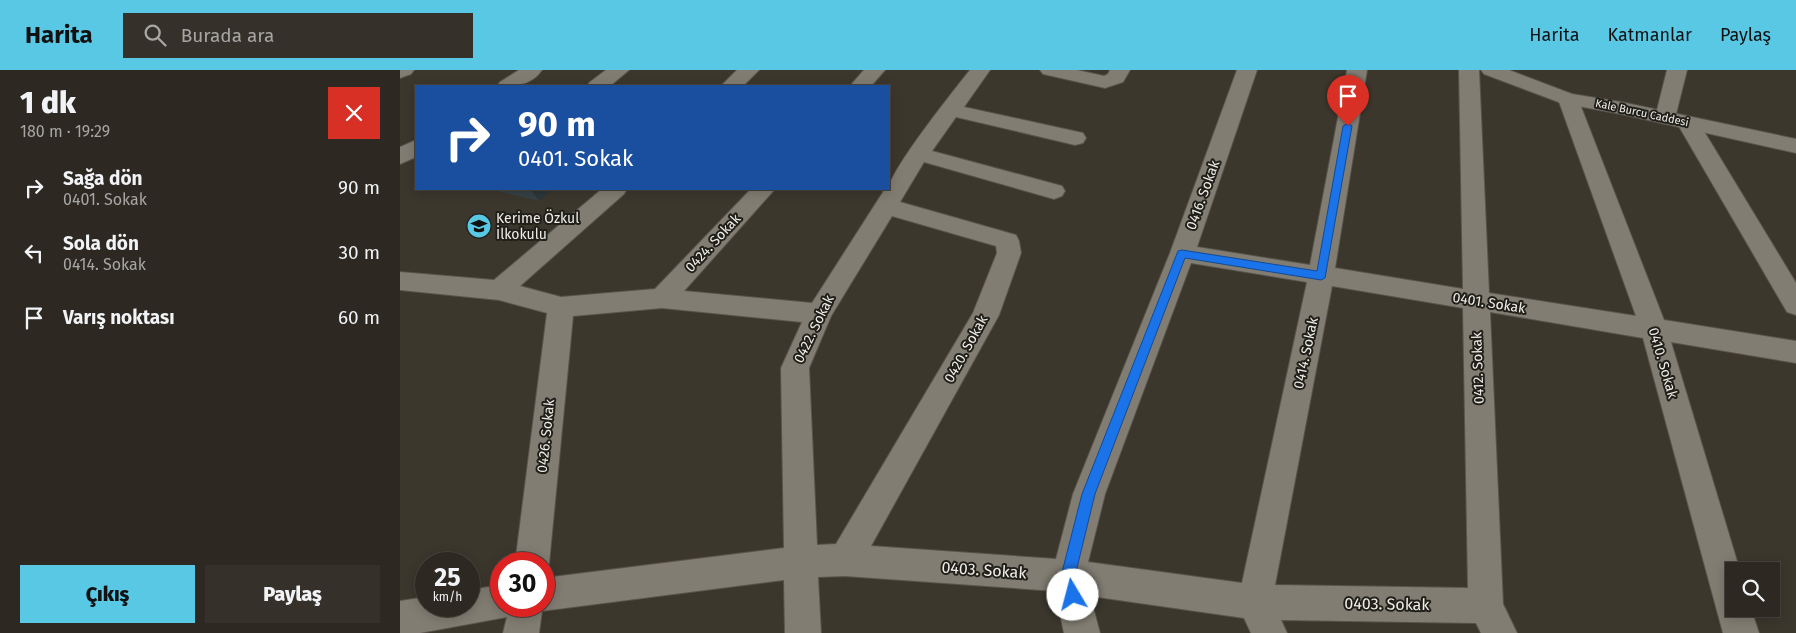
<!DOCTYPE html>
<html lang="tr">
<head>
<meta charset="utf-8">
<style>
	body { margin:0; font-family:"Fira Sans",sans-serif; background:#35312a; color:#f1f3f6; height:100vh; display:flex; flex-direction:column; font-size:19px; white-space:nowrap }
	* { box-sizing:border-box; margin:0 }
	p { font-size:16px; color:#a7a6a5 }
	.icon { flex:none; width:28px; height:28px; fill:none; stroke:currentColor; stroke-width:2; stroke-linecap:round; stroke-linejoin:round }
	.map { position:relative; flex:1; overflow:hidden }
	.drawer { display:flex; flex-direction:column; background:#2d2922; width:400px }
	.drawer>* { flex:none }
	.top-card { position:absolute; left:15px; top:15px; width:475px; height:105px; border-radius:0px; box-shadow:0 2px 12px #0003,0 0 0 1px #484540; background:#1a4fa0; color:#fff; overflow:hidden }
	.buttons { position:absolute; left:1325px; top:492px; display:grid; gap:10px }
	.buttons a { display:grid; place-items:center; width:55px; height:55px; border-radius:0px; background:#2d2922; box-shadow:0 2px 12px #0003,0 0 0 1px #484540; font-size:25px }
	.speed { position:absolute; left:15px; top:482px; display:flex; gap:10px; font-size:25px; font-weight:700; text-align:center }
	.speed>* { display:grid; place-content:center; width:65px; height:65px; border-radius:50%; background:#2d2922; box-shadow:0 2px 12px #0003,0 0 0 1px #484540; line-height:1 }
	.speed small { font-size:12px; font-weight:400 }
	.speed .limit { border:8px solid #d22; background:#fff; color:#111 }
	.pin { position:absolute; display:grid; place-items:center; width:42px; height:42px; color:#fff; margin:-51px -21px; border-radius:50% 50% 50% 0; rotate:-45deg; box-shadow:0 0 5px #0007 }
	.pin .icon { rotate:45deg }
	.me { position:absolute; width:55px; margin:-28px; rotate:352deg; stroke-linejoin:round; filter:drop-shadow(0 0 4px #0008) }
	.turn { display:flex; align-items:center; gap:18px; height:105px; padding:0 20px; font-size:22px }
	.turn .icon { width:65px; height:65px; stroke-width:2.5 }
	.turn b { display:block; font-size:35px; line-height:42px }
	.round { display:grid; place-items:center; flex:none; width:52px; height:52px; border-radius:0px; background:#35312a }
	.headline { display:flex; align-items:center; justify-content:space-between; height:85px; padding:0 20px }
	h1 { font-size:30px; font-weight:800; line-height:38px }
	.button { display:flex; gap:10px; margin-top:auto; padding:10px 20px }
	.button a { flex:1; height:58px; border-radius:0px; background:#59c8e5; color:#111; font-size:20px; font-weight:800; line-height:58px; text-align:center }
	.button a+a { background:#35312a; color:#f1f3f6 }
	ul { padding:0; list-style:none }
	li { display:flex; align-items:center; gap:15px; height:65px; padding:0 20px }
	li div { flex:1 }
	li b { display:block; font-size:19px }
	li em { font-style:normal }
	header { display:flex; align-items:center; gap:30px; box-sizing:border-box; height:70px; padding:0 25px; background:#59c8e5; color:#111 }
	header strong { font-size:24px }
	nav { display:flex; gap:28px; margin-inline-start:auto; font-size:18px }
	.search { width:350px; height:45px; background:#35312a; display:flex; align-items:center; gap:12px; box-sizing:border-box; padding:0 18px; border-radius:0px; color:#a7a6a5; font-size:19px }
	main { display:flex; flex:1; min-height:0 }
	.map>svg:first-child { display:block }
</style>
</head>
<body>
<header>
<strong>Harita</strong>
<div class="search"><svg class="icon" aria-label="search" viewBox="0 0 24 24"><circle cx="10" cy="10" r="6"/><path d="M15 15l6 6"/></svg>Burada ara</div>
<nav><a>Harita</a><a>Katmanlar</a><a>Paylaş</a></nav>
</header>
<main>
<section class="drawer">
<div class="headline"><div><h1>1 dk</h1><p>180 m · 19:29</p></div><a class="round" style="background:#d93025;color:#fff"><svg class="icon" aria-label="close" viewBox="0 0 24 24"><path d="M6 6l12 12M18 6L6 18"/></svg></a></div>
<ul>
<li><svg class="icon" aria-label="right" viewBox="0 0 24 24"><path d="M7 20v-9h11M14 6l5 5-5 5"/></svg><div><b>Sağa dön</b><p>0401. Sokak</p></div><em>90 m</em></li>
<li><svg class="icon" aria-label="left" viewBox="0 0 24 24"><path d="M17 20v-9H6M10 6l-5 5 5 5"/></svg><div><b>Sola dön</b><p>0414. Sokak</p></div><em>30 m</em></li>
<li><svg class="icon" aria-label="arrive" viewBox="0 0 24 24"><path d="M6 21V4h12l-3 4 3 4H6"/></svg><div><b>Varış noktası</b></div><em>60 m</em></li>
</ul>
<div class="button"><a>Çıkış</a><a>Paylaş</a></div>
</section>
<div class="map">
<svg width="1396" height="563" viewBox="0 0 1396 563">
	<rect width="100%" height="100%" fill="#3c372d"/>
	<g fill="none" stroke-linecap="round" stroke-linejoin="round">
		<defs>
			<g id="minor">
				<path d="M0 0H14L11 4 0 8Z"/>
				<path d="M119 0H142C131 16 114 16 97 16L100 12Z"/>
				<path d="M206 0H229L210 16H187L190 12Z"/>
				<path d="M337 0H359L343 16H321Z"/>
				<path d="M464 0H485L471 16H450Z"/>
				<path d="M570 0H590L564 37 683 63 686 68 683 73 675 75 556 47 532 81 662 116 665 121 662 126 654 129 524 92 500 132 616 165 619 171 621 183 599 245 471 476 656 489 673 424 770 183 837 0H857L797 177 910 195 947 0H967L935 198 1063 219 1059 0H1079L1089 223 1236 246 1158 29 1161 25 1168 23 1175 25 1178 29 1264 250 1396 271V293L1271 272 1340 501H1334V539H1351L1359 563H1323L1243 268 1090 242 1103 534 1117 563H1081L1076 553 881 550 887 563H851L844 548 690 526 700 563H664L655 521 445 506 418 507 421 563H385L384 510 142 541 139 563H103L107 547 20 563H0V531L26 527V536H69V520L101 515V536H144V508L384 478 381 298 402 252 262 238 173 246 149 494 144 505V494H115L147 243 99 230 0 220V202L94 210 202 119H227L224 124 120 216 161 227 255 219 351 119H375L284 221 412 233 485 119H489C489 101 555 19 570 0ZM492 146 596 176 597 183 573 243 436 474 417 475 409 298 431 246ZM791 193 907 212 842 513 688 492 705 424ZM932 216 1063 238 1068 518 875 515Z"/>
				<path d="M640 0H677L704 6 708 4 710 0H730L723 12 705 18 643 4Z"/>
				<path d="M1267 0H1287L1275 48 1272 52 1265 54 1258 52 1255 48Z"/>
				<path d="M1288 47 1295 49 1299 53 1396 213V245L1387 242 1277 53 1281 49Z"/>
				<path d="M16 70V87L0 94V77Z"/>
			</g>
			<path id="tertiary" d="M1081 0H1109L1172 24 1221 32 1396 69V83L1221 44 1161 33 1084 4Z"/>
		</defs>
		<!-- minor casing -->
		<use href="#minor" stroke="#58544c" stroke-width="2"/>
		<!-- tertiary casing -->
		<use href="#tertiary" stroke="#58544c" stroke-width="2"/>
		<!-- minor -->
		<use href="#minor" fill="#827d72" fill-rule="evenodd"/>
		<!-- tertiary -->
		<use href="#tertiary" fill="#827d72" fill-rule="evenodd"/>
	</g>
	<!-- wall -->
	<path fill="#374246" d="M89 119H154L139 131Z"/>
	<!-- shaded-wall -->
	<path fill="#2d3639" d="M130 119H154L139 131Z"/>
	<!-- route -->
	<path fill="#1a73e8" stroke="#114b97" d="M948 53 952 56 925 208 921 210 785 188 695 424 675 506 680 525 678 530 673 532 668 530 661 506 682 424 778 181 782 180 917 201 943 56Z"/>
	<!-- icons -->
	<defs>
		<symbol id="school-disc" viewBox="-11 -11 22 22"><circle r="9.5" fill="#59c8e5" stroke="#211f1a"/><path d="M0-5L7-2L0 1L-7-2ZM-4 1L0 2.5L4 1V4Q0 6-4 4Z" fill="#111"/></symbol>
	</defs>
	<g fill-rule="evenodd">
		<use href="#school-disc" x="65" y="142" width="28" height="28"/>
	</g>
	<g text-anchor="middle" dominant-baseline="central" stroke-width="4" stroke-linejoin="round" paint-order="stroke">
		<!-- far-street labels -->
		<g font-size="11" fill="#f0ede7" stroke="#211f1a">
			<text transform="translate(1242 43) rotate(12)">Kale Burcu Caddesi</text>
		</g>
		<!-- street labels -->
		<g font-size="14" fill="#f0ede7" stroke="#211f1a">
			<text transform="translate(803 125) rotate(-70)">0416. Sokak</text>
			<text transform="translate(313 173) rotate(-47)">0424. Sokak</text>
			<text transform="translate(1089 233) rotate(9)">0401. Sokak</text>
			<text transform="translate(414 259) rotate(-64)">0422. Sokak</text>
			<text transform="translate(566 279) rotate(-61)">0420. Sokak</text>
			<text transform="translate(906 283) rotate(-78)">0414. Sokak</text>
			<text transform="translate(1263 293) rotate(74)">0410. Sokak</text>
			<text transform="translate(1078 298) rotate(-92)">0412. Sokak</text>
			<text transform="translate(146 366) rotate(-84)">0426. Sokak</text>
		</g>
		<!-- poi labels -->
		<g font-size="14" fill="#f0ede7" stroke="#211f1a" text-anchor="start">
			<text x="96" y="148">Kerime Özkul<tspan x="96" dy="16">İlkokulu</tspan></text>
		</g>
		<!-- near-street labels -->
		<g font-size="16" fill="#f0ede7" stroke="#211f1a">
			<text transform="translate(584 500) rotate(4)">0403. Sokak</text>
			<text transform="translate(987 534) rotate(1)">0403. Sokak</text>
		</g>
	</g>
</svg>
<div class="buttons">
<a><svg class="icon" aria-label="search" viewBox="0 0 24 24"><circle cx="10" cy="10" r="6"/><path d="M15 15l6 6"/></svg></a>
</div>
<div class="speed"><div>25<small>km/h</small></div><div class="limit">30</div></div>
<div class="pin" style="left:948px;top:56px;background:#d93025"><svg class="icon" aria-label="arrive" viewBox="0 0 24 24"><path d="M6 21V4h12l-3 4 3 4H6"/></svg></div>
<svg class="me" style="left:673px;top:525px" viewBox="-20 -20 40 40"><circle r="19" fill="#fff"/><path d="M0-13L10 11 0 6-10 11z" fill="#1a73e8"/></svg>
<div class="top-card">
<div class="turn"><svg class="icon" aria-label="right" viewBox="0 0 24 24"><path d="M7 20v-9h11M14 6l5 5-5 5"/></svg><div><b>90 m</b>0401. Sokak</div></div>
</div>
</div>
</main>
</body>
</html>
